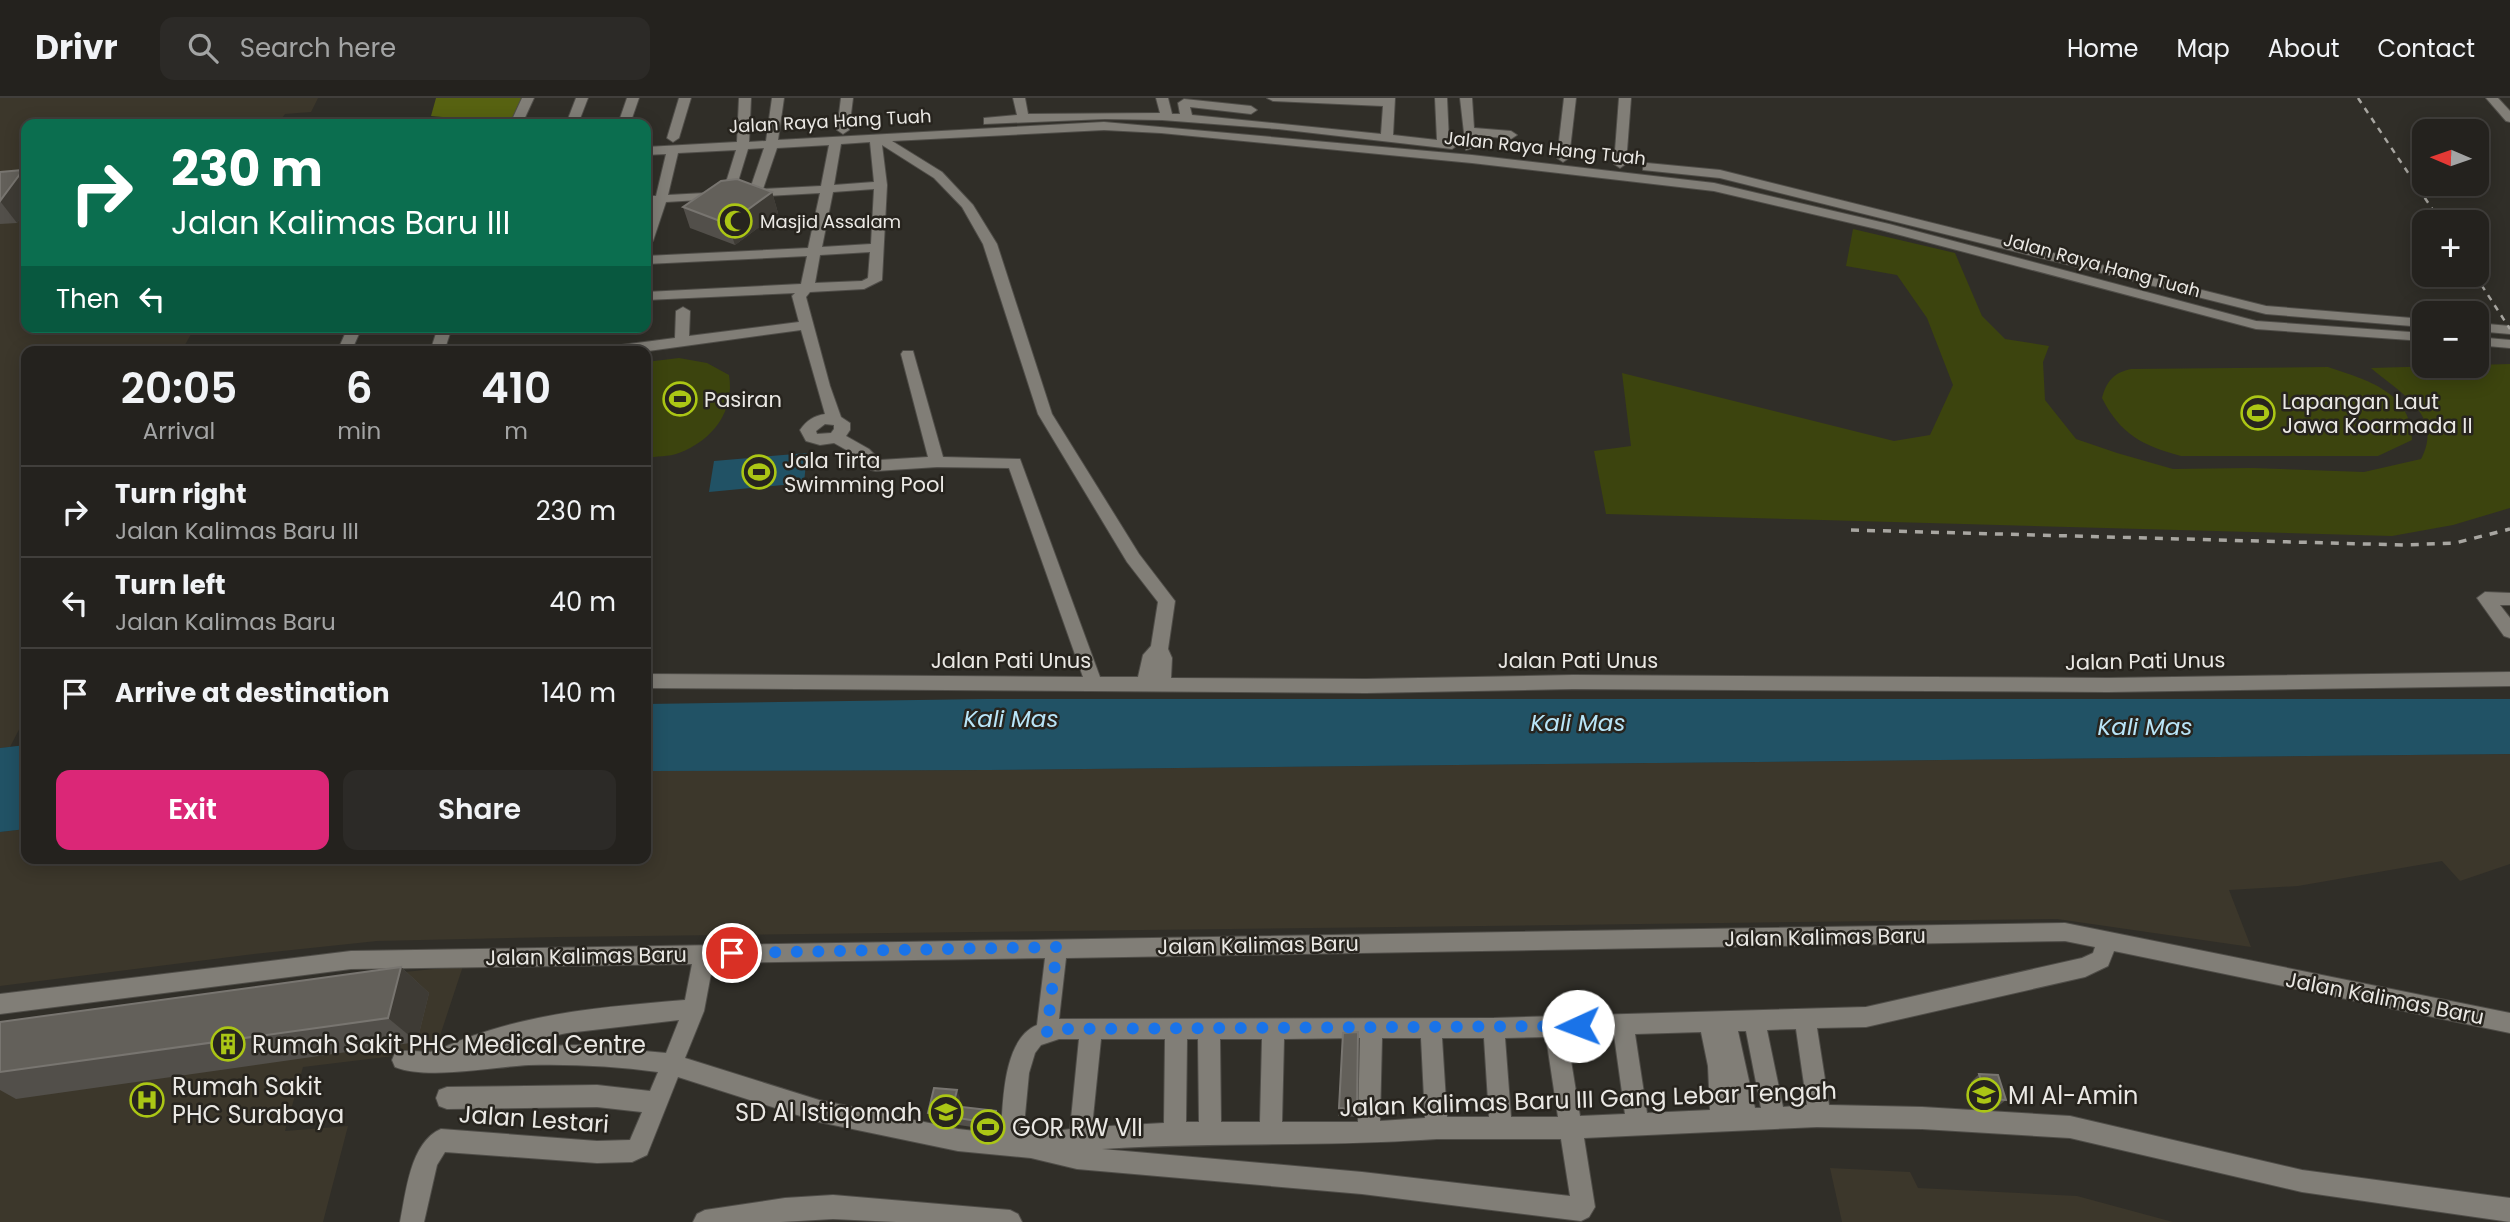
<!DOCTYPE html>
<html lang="en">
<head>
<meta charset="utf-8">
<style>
	body { margin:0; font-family:Poppins,sans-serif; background:#2c2a27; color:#f1f3f6; height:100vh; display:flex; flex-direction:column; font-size:26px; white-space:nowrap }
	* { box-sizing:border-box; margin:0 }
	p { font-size:23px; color:#a3a4a4 }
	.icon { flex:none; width:38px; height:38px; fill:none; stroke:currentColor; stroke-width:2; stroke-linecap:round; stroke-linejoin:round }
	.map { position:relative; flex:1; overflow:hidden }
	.drawer { position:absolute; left:21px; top:248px; width:630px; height:518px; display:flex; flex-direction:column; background:#24221e; border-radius:14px; box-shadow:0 4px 18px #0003,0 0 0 2px #413f3c }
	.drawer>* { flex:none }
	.guide { position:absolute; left:21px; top:21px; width:630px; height:214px; border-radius:14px; box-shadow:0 4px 18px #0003,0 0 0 2px #413f3c; background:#0b6e4f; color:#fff; overflow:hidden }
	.needle { width:46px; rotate:272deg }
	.fabs { position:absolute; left:2412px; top:21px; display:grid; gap:14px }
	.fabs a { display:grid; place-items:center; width:77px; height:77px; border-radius:14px; background:#24221e; box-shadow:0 4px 18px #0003,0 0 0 2px #413f3c; font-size:35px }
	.pin { position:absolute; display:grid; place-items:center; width:60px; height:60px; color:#fff; margin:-30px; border:4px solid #fff; border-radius:50%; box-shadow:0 2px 7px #0007 }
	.me { position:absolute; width:77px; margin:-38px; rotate:268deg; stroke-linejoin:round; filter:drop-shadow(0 0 5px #0008) }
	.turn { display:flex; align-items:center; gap:24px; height:147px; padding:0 35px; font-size:32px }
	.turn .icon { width:91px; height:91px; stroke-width:2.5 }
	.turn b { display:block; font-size:49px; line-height:60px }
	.then { display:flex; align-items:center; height:66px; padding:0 35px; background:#0003; gap:14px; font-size:26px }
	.eta { display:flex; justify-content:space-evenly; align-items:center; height:119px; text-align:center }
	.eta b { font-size:42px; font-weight:600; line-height:49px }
	.cta { display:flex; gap:14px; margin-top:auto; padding:14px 35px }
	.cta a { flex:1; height:80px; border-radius:14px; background:#db2777; color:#fff; font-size:28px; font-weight:600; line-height:80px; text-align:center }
	.cta a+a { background:#2c2a27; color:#f1f3f6 }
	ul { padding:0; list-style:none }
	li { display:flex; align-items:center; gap:21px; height:91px; padding:0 35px; border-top:2px solid #413f3c }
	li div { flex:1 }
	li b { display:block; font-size:26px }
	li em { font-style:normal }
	header { display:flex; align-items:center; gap:42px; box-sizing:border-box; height:98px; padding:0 35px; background:#24221e; border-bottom:2px solid #413f3c }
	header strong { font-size:33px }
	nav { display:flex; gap:38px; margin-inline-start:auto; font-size:24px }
	.search { width:490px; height:63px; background:#2c2a27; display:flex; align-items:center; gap:18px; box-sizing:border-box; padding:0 24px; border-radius:14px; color:#a3a4a4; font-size:26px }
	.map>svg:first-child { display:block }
</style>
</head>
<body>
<header>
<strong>Drivr</strong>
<div class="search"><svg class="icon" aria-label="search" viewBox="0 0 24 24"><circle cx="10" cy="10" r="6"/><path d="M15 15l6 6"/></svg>Search here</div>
<nav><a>Home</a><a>Map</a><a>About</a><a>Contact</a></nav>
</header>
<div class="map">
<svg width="2510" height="1124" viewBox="0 0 2510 1124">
	<rect width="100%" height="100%" fill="#302e28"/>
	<!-- built -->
	<g fill="#3c372b">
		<path d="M0 0H318L311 14 285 16 278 26H26V229H195L181 254H26V618L10 649 0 650Z"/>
		<path d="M2510 656V766L2460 783 2442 763 2298 788 2229 792 2251 849 2057 821 559 839 377 843 254 856 0 888V734L26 731V761H646V673L988 672Z"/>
		<path d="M463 868 435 953 303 969 285 1033 348 1028 323 1124H0V926L365 878Z"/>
		<path d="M1830 1070 1910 1074 1918 1090 2077 1098 2173 1124H1842Z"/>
	</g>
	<!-- green -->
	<g fill="#3c440e">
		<path d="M1853 131 1955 155 1982 218 2005 241 2049 248 2043 264 2045 302 2076 341 2117 355 2173 371 2252 370 2364 374 2421 361C2444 317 2401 296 2371 270L2510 266V410L2453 427 2392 438 1606 416 1594 353 1631 348 1622 275 1894 343 1930 337 1953 287 1927 220 1897 177 1846 168Z"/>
		<path d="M679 260 707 265 729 277C735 313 713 342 679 355 669 359 656 358 646 360V264Z"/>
		<path d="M2328 269C2367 282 2412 294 2412 342L2378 358H2181C2143 348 2120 336 2102 300 2107 283 2113 275 2131 271Z"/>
	</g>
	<!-- forest -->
	<path fill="#576211" d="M436 0H528L516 26H457L454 20 431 18Z"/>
	<!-- water -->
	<g fill="#215265">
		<path d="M807 355 804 385 709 394 714 363Z"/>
		<path d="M986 601H2510V656L988 672 646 673V606Z"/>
		<path d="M26 647V731L0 734V650Z"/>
	</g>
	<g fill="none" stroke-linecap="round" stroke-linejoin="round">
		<defs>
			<g id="minor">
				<path d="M522 0H534L522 26H510Z"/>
				<path d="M576 0H588L578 26H566Z"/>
				<path d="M627 0H639L630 26H618Z"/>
				<path d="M679 0H691L679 40 673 44 667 40Z"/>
				<path d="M739 0H751L749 44 766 43 772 0H784L778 42 1104 24 1472 57 1714 85 1889 126 2256 223 2424 235V243L2256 231 1881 132 1714 93 1472 65 1161 35 1104 32 892 43 942 74 973 107 997 146 1052 316 1139 456 1175 503 1168 551 1172 560 1171 580 1366 581 1573 577 2108 580 2510 574V588L2108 594 1573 591 1366 595 646 590V576L1083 579 1009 370 937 369 876 373 871 372 859 359 834 345 820 347 806 343 800 332C807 322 814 318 825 316L801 232 641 254H599L606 249 675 240 676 213 683 209 690 213 689 238 799 224 792 198 795 195 646 202V194L801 186 807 158 646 166V158L808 150 820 95 751 99 745 95 750 91 764 50 748 51 733 100 666 104 653 143 646 147V126L653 105 646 106V98H656L666 56 646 57V49L737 44ZM870 44 874 84 834 87 841 46ZM829 47 821 88 763 91 777 50ZM882 47 934 80 962 109 983 146 1038 316 1127 464 1158 504 1151 548 1143 557 1138 579H1100L1020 361 943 359 913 253H903L901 256 928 359 880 362 869 351 846 338 850 332V325L841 319 830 288 806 199 810 194 864 191 882 182 887 87ZM736 52 723 94 668 97 678 55ZM874 91 871 146 822 149 833 94ZM870 154 868 180 862 183 815 185 820 157ZM825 326 834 327V331L831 335 817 336 816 333Z"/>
				<path d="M841 0H853L849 32 843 36 837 32Z"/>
				<path d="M1013 0H1025L1028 16 1160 15 1156 0H1168L1172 16H1180L1178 5 1184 1 1251 8 1257 12 1251 16 1190 9 1192 17 1381 36 1383 8 1273 3 1267 0H1395L1393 37 1437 42 1435 0H1447L1449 43 1458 47 1452 51 1278 31 1162 22 1105 21 984 26V20L1017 17Z"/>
				<path d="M1460 0H1472L1474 30 1511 33 1517 37 1511 41 1475 37 1476 49 1466 52Z"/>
				<path d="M1564 0H1576L1569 60 1563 64 1557 60Z"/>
				<path d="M1619 0H1631L1626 66 1620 70 1614 66Z"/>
				<path d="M2486 0H2498L2510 13V24L2506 23Z"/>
				<path d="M1647 65 1720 72 2266 208 2424 221V229L2266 216 1720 80 1643 72V66Z"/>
				<path d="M2476 225 2510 228V236L2476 233Z"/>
				<path d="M348 229H362L351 254H337Z"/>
				<path d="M438 229H452L444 254H430Z"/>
				<path d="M2476 239 2510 242V250L2476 247Z"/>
				<path d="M2485 494 2510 495V507H2500L2510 520V540L2504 538 2477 500Z"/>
				<path d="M2065 825 2510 915V935L2114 853 2108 868 2085 879 1866 929 1817 930 1829 1007 1922 1009 2070 1018 2302 1072 2510 1100V1124L2302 1094 2070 1040 1922 1031 1817 1029 1584 1040 1595 1109 1589 1119 1581 1123 1362 1096 1077 1071 1031 1060 958 1053 819 1024 678 979 647 1057 632 1064 597 1065 445 1054 437 1067 424 1124H400C406 1095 410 1044 441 1031L597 1043 630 1042 642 1014 597 1009 447 1011 439 1008 436 1000 439 992 447 989 597 987 650 993 658 974C615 968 572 966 529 967 493 969 427 982 395 969L392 962 395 955C409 949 426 957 438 952 515 916 600 909 685 902L692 866 351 871 0 916V896L351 853ZM2065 843 2095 849 2093 855 2082 860 1866 909 1494 920 1059 921 1066 860ZM1045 860 1037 927C1003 941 1003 1004 1001 1036L958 1031 819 1002 685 960 704 913 713 865ZM679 922 666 955 579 947 499 949 567 935ZM1796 931 1807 1007 1783 1009 1767 932ZM1738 933H1746L1761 1010H1755ZM1701 934 1708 968 1710 1012 1647 1015 1635 936ZM1614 937 1625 1016 1580 1018 1567 938ZM1546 939 1558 1019H1511L1505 940ZM1360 940 1358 1024H1282L1284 941ZM1382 940H1421L1425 1020 1380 1023ZM1442 940H1484L1489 1019H1447ZM1059 941H1079L1070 1031 1023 1038 1029 975 1035 955 1041 947ZM1101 941H1165L1164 1025 1092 1029ZM1187 941H1198L1199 1024H1186ZM1220 941H1262L1260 1024H1221ZM1437 1041H1561L1570 1098 1362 1074 1102 1051C1214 1044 1325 1049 1437 1041Z"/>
				<path d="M833 1097 1010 1112 1018 1116 1022 1124H896L833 1121 781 1124H693L697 1116 705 1112 785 1100Z"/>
			</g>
		</defs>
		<!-- minor casing -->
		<use href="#minor" stroke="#4f4d48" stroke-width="2"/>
		<!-- minor -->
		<use href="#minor" fill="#817e77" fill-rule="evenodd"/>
		<!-- rail-far1 -->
		<g stroke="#a8a6a1" stroke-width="2.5" stroke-dasharray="6 6" stroke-linecap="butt">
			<path d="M2358 0 2441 124"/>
			<path d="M2475 177 2510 231"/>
		</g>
		<!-- rail -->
		<path stroke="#a8a6a1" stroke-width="3.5" stroke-dasharray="8 8" stroke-linecap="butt" d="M1851 432 2404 447 2455 445 2510 431"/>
	</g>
	<!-- wall -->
	<g fill="#524f4a">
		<path d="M23 72 26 76V112L17 125 0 126V74Z"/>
		<path d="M772 94 778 115 735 147 690 130 683 109Z"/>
		<path d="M401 869 429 895 417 944 16 1001 0 992V924Z"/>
		<path d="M1343 935 1357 1012 1355 1019 1338 1018Z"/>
		<path d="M1979 976 2006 1002 1997 1009H1978L1971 984Z"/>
		<path d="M960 1000 958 1009 999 1020V1033L932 1023 928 1015Z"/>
	</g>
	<!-- shaded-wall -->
	<g fill="#3e3b35">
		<path d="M23 72 26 76V112L17 125 0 103Z"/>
		<path d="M772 94 778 115 735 147 728 126Z"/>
		<path d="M401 869 429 895 417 944 388 920Z"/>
		<path d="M957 992 960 1000 957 1016 953 1008Z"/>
		<path d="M996 1013 999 1020V1033L995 1026Z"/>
	</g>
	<!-- building -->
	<g fill="#63605a" stroke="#787570" stroke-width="2">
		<path d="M23 72 0 103V74Z"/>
		<path d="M737 81 772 94 728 126 683 109 721 83Z"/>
		<path d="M401 869 388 920 0 974V924Z"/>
		<path d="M1358 934 1357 1012 1339 1010 1343 935Z"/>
		<path d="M1979 976 1998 977 2006 1002 1987 1001Z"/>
		<path d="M934 990 957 992 953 1008 996 1013 995 1026 928 1015Z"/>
	</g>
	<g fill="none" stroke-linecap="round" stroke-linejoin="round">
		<!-- route -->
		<path stroke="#1a73e8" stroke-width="12" stroke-dasharray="0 21.6" d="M732 855 1057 849 1047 934 1059 931 1578 928"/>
	</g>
	<!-- icons -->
	<defs>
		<symbol id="mosque-ring" viewBox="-11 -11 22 22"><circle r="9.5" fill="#27241e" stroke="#abc615" stroke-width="1.5"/><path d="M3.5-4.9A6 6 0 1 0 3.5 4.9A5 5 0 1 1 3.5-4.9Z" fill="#abc615"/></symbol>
		<symbol id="stadium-ring" viewBox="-11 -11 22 22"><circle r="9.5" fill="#27241e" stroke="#abc615" stroke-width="1.5"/><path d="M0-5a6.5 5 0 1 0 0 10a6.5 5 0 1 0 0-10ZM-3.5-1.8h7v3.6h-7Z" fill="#abc615"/></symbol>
		<symbol id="building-ring" viewBox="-11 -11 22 22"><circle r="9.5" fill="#27241e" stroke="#abc615" stroke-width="1.5"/><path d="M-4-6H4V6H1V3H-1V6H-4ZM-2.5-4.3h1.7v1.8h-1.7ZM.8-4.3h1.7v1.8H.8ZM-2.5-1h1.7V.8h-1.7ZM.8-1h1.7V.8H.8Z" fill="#abc615"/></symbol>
		<symbol id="school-ring" viewBox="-11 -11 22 22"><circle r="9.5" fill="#27241e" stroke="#abc615" stroke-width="1.5"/><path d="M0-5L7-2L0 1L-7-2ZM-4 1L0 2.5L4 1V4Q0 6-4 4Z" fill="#abc615"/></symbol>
		<symbol id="hospital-ring" viewBox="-11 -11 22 22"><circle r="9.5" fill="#27241e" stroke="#abc615" stroke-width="1.5"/><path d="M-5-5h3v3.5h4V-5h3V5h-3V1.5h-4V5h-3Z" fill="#abc615"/></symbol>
	</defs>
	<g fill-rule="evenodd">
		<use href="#mosque-ring" x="716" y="104" width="38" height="38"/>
		<use href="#stadium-ring" x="661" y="282" width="38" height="38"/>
		<use href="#stadium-ring" x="2239" y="296" width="38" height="38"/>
		<use href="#stadium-ring" x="740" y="355" width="38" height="38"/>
		<use href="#building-ring" x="209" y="927" width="38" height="38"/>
		<use href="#school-ring" x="1965" y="978" width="38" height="38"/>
		<use href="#hospital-ring" x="128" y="983" width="38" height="38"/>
		<use href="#school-ring" x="927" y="995" width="38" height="38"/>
		<use href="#stadium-ring" x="969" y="1010" width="38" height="38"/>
	</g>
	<g text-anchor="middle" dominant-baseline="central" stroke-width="5" stroke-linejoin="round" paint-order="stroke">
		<!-- far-street labels -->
		<g font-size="18" fill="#eae8e4" stroke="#27241e">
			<text transform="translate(830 23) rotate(-3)">Jalan Raya Hang Tuah</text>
			<text transform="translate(1545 50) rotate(6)">Jalan Raya Hang Tuah</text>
			<text transform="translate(2102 167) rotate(15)">Jalan Raya Hang Tuah</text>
		</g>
		<!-- far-poi labels -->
		<g font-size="18" fill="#eae8e4" stroke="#27241e" text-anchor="start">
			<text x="760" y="123">Masjid Assalam</text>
		</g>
		<!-- poi labels -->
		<g font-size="21" fill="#eae8e4" stroke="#27241e" text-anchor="start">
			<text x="704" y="301">Pasiran</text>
			<text x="2282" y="303">Lapangan Laut<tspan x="2282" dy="24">Jawa Koarmada II</tspan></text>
			<text x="784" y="362">Jala Tirta<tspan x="784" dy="24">Swimming Pool</tspan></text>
		</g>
		<!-- street labels -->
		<g font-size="21" fill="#eae8e4" stroke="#27241e">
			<text x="1011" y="562">Jalan Pati Unus</text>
			<text x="1578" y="562">Jalan Pati Unus</text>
			<text transform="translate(2145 563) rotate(-1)">Jalan Pati Unus</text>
			<text transform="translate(1825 839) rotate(-1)">Jalan Kalimas Baru</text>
			<text transform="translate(1258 847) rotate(-1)">Jalan Kalimas Baru</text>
			<text transform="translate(586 858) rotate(-1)">Jalan Kalimas Baru</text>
			<text transform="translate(2385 900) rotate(11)">Jalan Kalimas Baru</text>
		</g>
		<!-- water labels -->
		<g font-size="23" font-style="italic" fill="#b9e5f8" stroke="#27241e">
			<text x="1011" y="621">Kali Mas</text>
			<text x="1578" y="625">Kali Mas</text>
			<text x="2145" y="629">Kali Mas</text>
		</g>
		<!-- near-poi labels -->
		<g font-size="24" fill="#eae8e4" stroke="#27241e" text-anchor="start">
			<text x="252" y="946">Rumah Sakit PHC Medical Centre</text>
			<text x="172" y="988">Rumah Sakit<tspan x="172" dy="28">PHC Surabaya</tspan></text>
			<text x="2008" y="997">MI Al-Amin</text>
			<text x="922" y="1014" text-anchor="end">SD Al Istiqomah</text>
			<text x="1012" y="1029">GOR RW VII</text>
		</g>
		<!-- near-street labels -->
		<g font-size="24" fill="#eae8e4" stroke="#27241e">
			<text transform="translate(1588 1001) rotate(-2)">Jalan Kalimas Baru III Gang Lebar Tengah</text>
			<text transform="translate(534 1021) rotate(4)">Jalan Lestari</text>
		</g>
	</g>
</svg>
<div class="fabs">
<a><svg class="needle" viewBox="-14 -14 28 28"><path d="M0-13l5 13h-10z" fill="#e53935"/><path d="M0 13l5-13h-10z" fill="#a3a4a4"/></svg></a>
<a>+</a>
<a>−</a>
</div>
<div class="pin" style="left:732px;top:855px;background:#d93025"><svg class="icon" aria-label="arrive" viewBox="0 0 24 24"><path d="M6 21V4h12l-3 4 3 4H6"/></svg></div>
<svg class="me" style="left:1578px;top:928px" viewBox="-20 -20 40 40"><circle r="19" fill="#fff"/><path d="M0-13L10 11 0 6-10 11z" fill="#1a73e8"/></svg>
<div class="guide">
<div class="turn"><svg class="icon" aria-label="right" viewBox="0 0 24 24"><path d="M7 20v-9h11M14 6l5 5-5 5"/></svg><div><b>230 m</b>Jalan Kalimas Baru III</div></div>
<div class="then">Then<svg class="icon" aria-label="left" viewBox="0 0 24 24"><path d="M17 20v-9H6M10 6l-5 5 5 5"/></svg></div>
</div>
<section class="drawer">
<div class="eta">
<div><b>20:05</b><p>Arrival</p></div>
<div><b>6</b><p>min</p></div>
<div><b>410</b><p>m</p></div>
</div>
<ul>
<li><svg class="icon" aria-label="right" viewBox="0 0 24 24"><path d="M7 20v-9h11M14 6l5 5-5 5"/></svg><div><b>Turn right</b><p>Jalan Kalimas Baru III</p></div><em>230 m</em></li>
<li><svg class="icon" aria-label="left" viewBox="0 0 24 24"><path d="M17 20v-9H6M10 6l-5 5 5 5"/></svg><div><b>Turn left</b><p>Jalan Kalimas Baru</p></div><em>40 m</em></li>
<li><svg class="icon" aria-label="arrive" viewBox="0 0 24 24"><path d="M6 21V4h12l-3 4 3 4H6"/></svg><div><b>Arrive at destination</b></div><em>140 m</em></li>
</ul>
<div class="cta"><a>Exit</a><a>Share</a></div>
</section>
</div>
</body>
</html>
